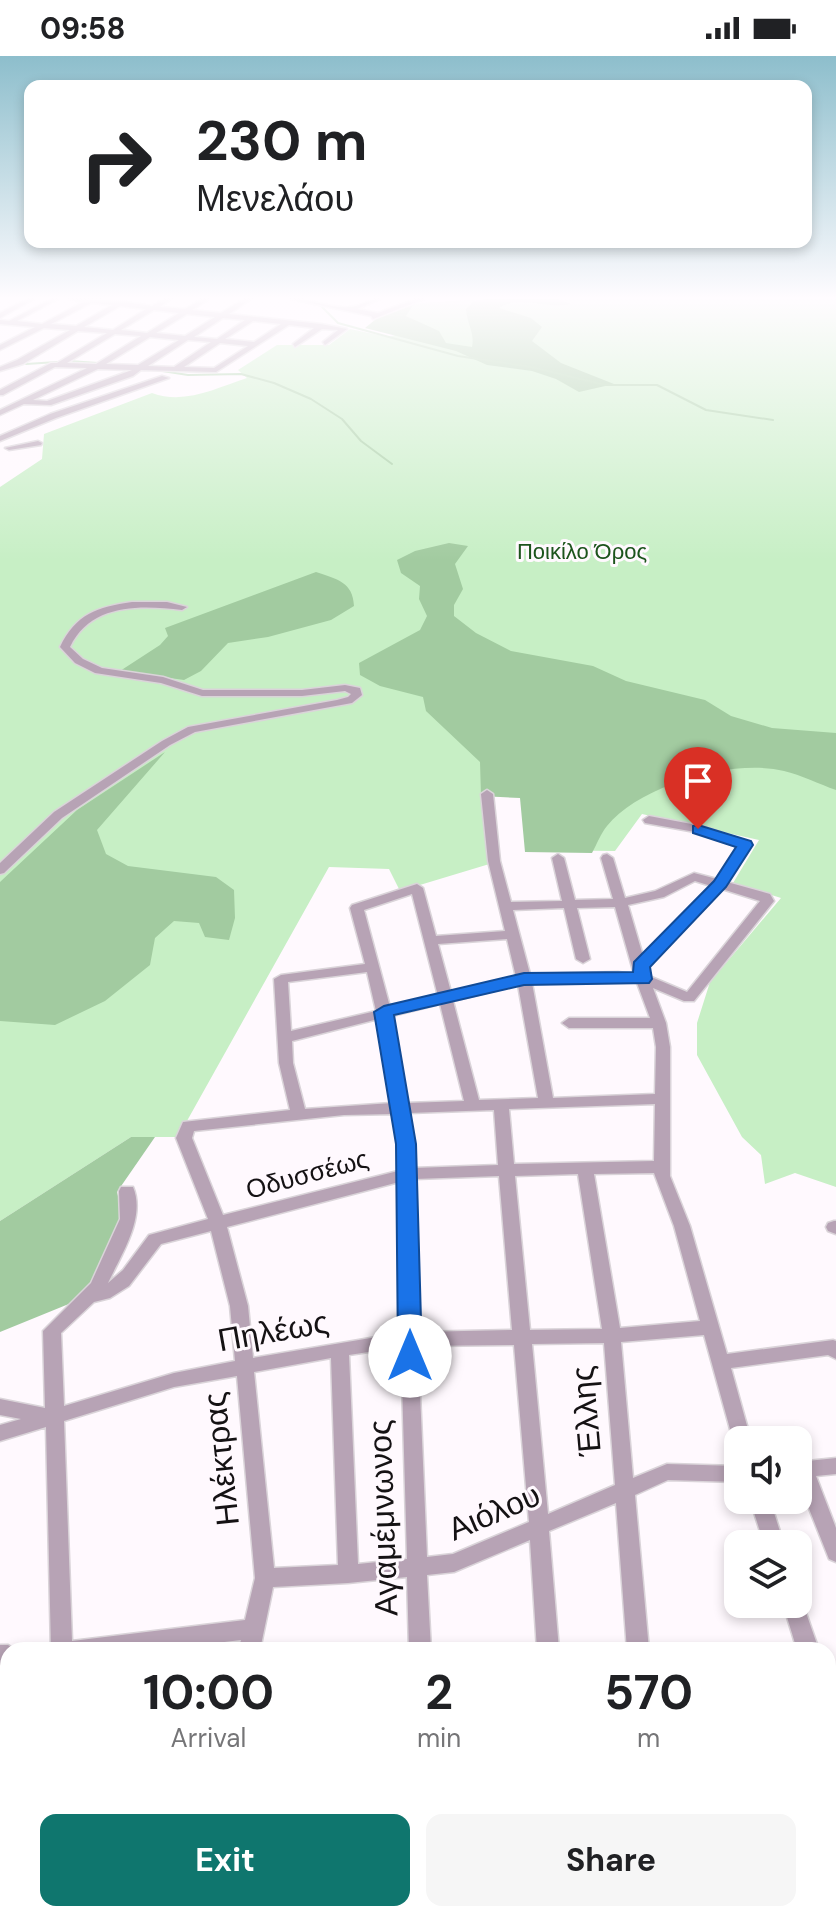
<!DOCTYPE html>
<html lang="en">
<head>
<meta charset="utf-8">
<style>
	body { margin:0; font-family:"DM Sans",sans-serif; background:#f6f6f6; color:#202124; height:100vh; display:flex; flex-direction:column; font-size:30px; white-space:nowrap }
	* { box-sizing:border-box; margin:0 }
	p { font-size:26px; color:#757577 }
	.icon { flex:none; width:44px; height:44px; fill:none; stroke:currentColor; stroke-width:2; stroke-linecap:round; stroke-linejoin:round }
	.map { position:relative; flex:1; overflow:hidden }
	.details { position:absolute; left:0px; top:1586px; width:836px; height:280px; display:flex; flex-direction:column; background:#fff; border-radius:24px 24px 0 0; box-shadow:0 4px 12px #0003 }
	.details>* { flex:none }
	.guide { position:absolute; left:24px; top:24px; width:788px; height:168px; border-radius:16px; box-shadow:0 4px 12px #0003; background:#fff; color:#202124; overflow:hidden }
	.buttons { position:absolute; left:724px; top:1370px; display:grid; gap:16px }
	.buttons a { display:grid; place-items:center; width:88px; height:88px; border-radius:16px; background:#fff; box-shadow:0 4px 12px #0003; font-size:40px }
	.pin { position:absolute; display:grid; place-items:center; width:68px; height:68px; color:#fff; margin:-82px -34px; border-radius:50% 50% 50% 0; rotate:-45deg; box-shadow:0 0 8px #0007 }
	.pin .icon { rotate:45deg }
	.me { position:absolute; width:88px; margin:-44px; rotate:0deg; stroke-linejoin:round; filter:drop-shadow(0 0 6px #0008) }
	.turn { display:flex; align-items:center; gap:28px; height:168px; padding:0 40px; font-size:36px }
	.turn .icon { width:104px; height:104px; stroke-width:2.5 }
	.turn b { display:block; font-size:56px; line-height:68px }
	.eta { display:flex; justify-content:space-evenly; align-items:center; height:136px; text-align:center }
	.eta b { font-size:48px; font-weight:700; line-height:56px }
	.action { display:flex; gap:16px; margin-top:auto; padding:16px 40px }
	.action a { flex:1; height:92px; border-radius:16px; background:#0f766e; color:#fff; font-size:32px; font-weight:700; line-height:92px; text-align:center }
	.action a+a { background:#f6f6f6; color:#202124 }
	.status { display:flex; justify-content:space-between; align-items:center; height:56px; padding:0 40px; background:#fff; direction:ltr }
	.status svg { height:22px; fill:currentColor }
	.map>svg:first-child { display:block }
</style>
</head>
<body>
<div class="status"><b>09:58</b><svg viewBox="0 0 49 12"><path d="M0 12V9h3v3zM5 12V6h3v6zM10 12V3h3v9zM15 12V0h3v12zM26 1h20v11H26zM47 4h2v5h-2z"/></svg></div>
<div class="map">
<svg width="836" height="1866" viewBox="0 0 836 1866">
	<rect width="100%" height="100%" fill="#fff9fe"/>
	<!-- green -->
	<path fill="#c7efc5" d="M480 243 474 245 470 259 483 243H836V1131L795 1117 765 1128 761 1099 742 1081 697 999V967L710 926 781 842 733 827 759 784 642 758 615 795 527 794 522 741 489 740 496 806 400 835 389 813 329 811 178 1081H131L0 1165V431L42 403 44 378 152 337C185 349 216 332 247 322L238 314 277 289H329L350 273 388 281 425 271 406 260 408 248Z"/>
	<!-- forest -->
	<g fill="#a2cba0">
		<path d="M485 243H558L570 248C547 254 519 238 499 252L531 262 542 271 532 285 561 307 614 328 579 336 556 323 532 315 487 309 456 295 365 272 381 259 408 248 413 249 406 260 439 275 446 287 472 291C475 277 467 268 466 253L474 245Z"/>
		<path d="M449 487 468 490 455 508 463 533 454 549V560L476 577 511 595 593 610 626 625 705 644 731 660 772 672 836 677V734C819 728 801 719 784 715 734 702 640 729 607 770 601 777 597 788 592 797L525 796 520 742 481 740 480 706 426 655 423 641 380 630 360 619 359 607 420 574 427 560 419 543 420 530 401 517 397 504 415 495Z"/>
		<path d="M316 516C337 523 353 526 354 550L331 564 268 581 228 587 201 615 184 624 120 615 160 589 168 580 165 572Z"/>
		<path d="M165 696 97 774 106 798 128 810 216 821 234 834 235 862 229 884 205 881 199 867 174 865 155 882 150 909 105 945 55 969 0 965V826L77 754Z"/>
		<path d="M131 1081H155L117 1136 123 1160 94 1230 81 1243 0 1276V1165Z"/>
	</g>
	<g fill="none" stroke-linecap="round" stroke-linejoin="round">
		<!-- stream -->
		<g stroke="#a5cea2" stroke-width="2">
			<path d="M320 249 338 267 458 300 531 311 605 329H657L706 354 773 364"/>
			<path d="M69 305 98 307"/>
			<path d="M26 308 57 306"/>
			<path d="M156 314 188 319 241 318 274 327 311 343 342 363 361 385 392 408"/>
		</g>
		<defs>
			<g id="minor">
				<path d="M27 243H34L0 262V257Z"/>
				<path d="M51 243H58L17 265 42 268 83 246 69 243 121 245 152 250 164 243H171L160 251 185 253 202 243H209L192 254 221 257 244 243H251L229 258 321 268 347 273 325 289 323 286 338 274 322 273 295 291 293 288 314 272 289 269 216 316 141 314 133 320 51 349 24 348 0 359V354L87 312 55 311 3 339H0V334L51 307H57L107 277 78 275 23 308 0 315V311L17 304 70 274 44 272 0 294V289L35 271 0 268V264L9 265ZM91 247 112 249 76 270 51 268ZM120 250 146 253 113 274 84 271ZM154 254 179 257 147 277 121 274ZM187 258 215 261 185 280 156 277ZM223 262 245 264 217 283 194 281ZM253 265 281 268 254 286 225 283ZM115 278 141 280 96 308 67 307ZM150 281 179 284 138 309 106 308ZM188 284 211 286 174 311 148 310ZM220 287 248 290 214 312 184 311ZM98 313 132 314 47 345 33 344Z"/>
				<path d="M291 243C310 242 332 253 349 251 360 251 368 243 380 243L357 253 378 257 416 243H424L373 263 371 260Z"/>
				<path d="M162 320 169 322 56 362 0 385V380L50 358Z"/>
				<path d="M38 385 42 387 41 389 9 394 5 392Z"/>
				<path d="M132 546H167L187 551 182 554C141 549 91 547 70 591L83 603 102 612 163 621 203 634H302L345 629 360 632 362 639 352 647 195 676 170 689 62 762 4 817 0 818V807L54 756 162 685 188 671 337 644 348 641 351 638 345 635 302 640H202L161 627 95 617 75 607 60 591C76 558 97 551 132 546Z"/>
				<path d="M487 734 493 738 500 805 511 846 562 845 552 802 558 798 564 802 575 844 613 843 601 802 603 799 607 798 613 802 625 842 655 835 694 817 717 823 738 791 695 776 645 767 643 764 649 760 702 770 749 786 751 789 727 826 770 838 774 845 694 945H684L653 932 666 967 670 991V1120L690 1170 727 1298 833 1284 836 1285V1303L828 1299 731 1312 751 1384H738V1391L733 1384 704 1279 621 1286 633 1422 667 1408 738 1410V1426L668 1424 635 1439 649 1594H627L616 1447 549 1475 559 1594H537L530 1484 454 1516 427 1519 431 1594H409L407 1521 348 1527 273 1531 260 1594H238L241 1584 158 1594H51L46 1371 0 1385V1369L21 1363 0 1359V1343L45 1352 43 1275 91 1227 120 1163 119 1135 121 1131H133C146 1162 121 1199 108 1227L123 1214 149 1179 208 1163 176 1082 183 1066 290 1054 279 1007 274 923 281 919 365 908 350 852 352 849 417 828 423 832 436 880 505 875 488 805 481 738ZM695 825 711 830 643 900 628 849 664 841ZM722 833 760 845 687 936 649 920 647 912ZM412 838 438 940 390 951 364 854ZM615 851 634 918 618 916 530 918 513 854 564 852 576 903 583 907 590 903 577 852ZM507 883 516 921 451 936 438 888ZM367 916 376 955 291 975 288 926ZM618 924 637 927 650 962H569L562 967 569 972H653L656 991 655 1038 553 1042 532 927ZM518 929 538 1042 479 1044 453 945ZM440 948 464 1045 407 1047 392 960ZM378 963 392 1047 305 1053 293 1007 292 985ZM655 1048 654 1105 514 1108 509 1053ZM494 1054 498 1109 414 1112V1088L409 1057ZM393 1058 398 1088V1115L223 1159 192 1082 194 1075 344 1059ZM654 1117 674 1170 700 1265 620 1272 594 1118ZM578 1118 602 1273 530 1274 515 1120ZM499 1120 512 1274 418 1276 415 1123ZM399 1126 400 1277 253 1302 248 1250 227 1171ZM211 1175 230 1250 235 1305 174 1317 64 1350 61 1277 94 1246 110 1242 129 1230 161 1188ZM604 1287 615 1429 548 1458 532 1288ZM514 1289 529 1466 453 1498 427 1501 418 1290ZM401 1291 407 1503 358 1508 349 1299ZM331 1302 338 1509 274 1512 254 1316ZM237 1320 255 1522 245 1564 72 1585 64 1365 174 1331Z"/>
				<path d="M834 1165H836V1178L828 1175 826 1171 828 1167Z"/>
				<path d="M836 1402V1418L816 1420 836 1472V1506L829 1503 798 1425V1406Z"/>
				<path d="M750 1444H770L784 1488H764Z"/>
				<path d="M798 1540 803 1548 819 1594H797L783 1548H798Z"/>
				<path d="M0 1589H8L16 1594H8V1609H0Z"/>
				<path d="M8 1643V1713H1L0 1647Z"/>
				<path d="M828 1647 836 1651V1695L828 1691Z"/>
				<path d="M836 1775V1801L828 1805V1779Z"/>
				<path d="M31 1858H55L54 1866H30Z"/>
				<path d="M200 1858H224L223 1866H199Z"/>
				<rect x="412" y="1858" width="24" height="8"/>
				<rect x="547" y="1858" width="24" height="8"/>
				<path d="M654 1858H678L679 1866H655Z"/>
				<path d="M697 1858H734L731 1866H694Z"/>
				<path d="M790 1858H814L816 1866H792Z"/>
			</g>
		</defs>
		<!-- minor casing -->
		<use href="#minor" stroke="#dad4d9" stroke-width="3"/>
		<!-- minor -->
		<use href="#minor" fill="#b7a3b5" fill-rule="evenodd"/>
	</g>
	<!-- sky -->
	<linearGradient id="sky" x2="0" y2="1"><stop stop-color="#8dbecc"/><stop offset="0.48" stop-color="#fffcff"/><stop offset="1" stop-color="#fffcff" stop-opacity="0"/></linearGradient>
	<rect width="836" height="504" fill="url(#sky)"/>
	<!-- route -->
	<path fill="#1a73e8" stroke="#114b97" stroke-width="2" d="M698 769 751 785 753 789 726 831 650 911 652 923 649 927 524 929 394 959 416 1088 422 1300 418 1306 410 1309 402 1306 398 1300 396 1088 374 956 384 950 524 917 633 916 634 906 714 825 736 791 693 777V770Z"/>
	<g text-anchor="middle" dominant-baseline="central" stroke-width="6" stroke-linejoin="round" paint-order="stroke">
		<!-- far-park labels -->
		<g font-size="22" fill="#1c541c" stroke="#fff9fe">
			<text x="582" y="495">Ποικίλο Όρος</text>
		</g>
		<!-- street labels -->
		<g font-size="26" fill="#151214" stroke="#fff9fe">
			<text transform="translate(307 1118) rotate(-15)">Οδυσσέως</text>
		</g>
		<!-- near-street labels -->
		<g font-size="32" fill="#151214" stroke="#fff9fe">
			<text transform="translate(273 1275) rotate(-10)">Πηλέως</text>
			<text transform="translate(586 1355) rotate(-95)">Έλλης</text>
			<text transform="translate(221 1403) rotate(-96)">Ηλέκτρας</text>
			<text transform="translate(494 1456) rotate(-23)">Αιόλου</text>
			<text transform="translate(383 1462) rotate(-92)">Αγαμέμνωνος</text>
		</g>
	</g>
</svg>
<div class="buttons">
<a><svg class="icon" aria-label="sound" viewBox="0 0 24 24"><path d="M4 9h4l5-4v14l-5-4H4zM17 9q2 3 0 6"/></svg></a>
<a><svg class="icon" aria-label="layers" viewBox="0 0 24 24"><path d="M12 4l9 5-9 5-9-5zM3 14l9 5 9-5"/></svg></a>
</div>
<div class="pin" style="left:698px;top:773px;background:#d93025"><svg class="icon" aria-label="arrive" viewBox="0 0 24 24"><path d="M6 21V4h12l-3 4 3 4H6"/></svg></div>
<svg class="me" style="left:410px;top:1300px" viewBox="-20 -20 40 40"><circle r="19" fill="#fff"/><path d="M0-13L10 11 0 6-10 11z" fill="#1a73e8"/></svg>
<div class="guide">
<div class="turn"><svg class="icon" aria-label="right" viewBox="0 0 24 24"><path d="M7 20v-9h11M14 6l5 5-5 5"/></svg><div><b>230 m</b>Μενελάου</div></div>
</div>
<section class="details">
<div class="eta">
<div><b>10:00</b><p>Arrival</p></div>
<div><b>2</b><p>min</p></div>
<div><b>570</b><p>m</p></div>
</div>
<div class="action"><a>Exit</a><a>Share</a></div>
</section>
</div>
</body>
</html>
